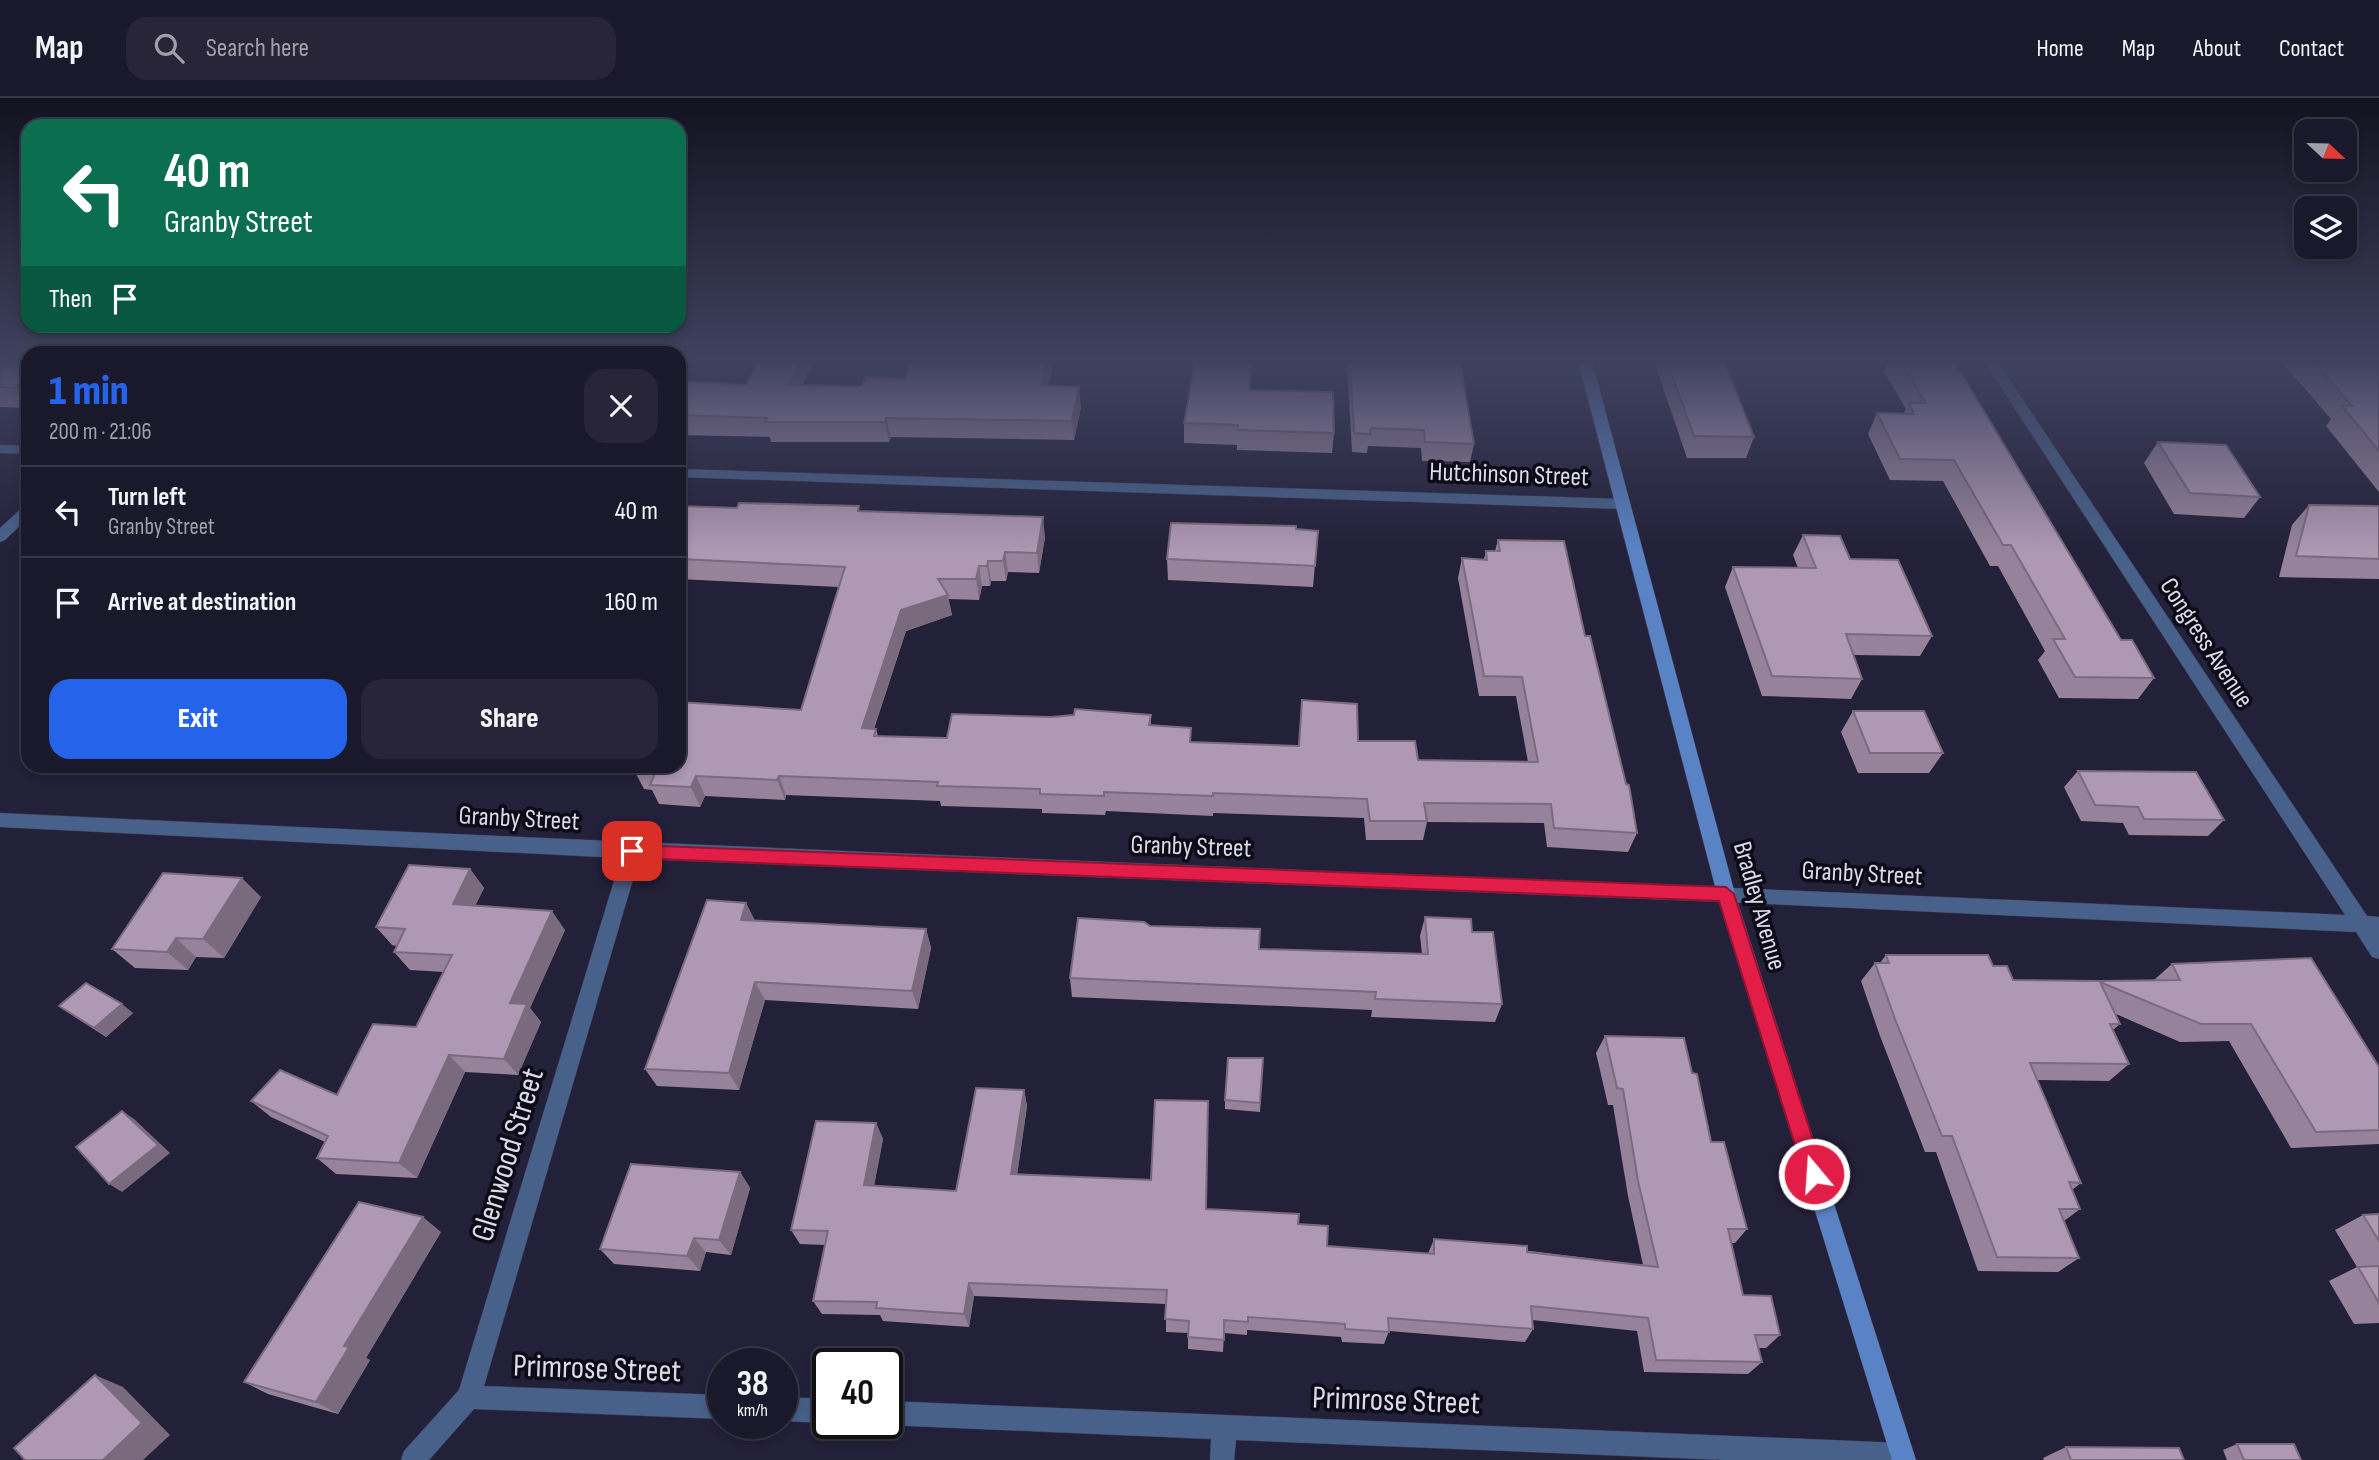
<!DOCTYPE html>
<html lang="en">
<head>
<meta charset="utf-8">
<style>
	body { margin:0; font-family:"Sofia Sans Condensed",sans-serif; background:#272537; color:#f1f3f6; height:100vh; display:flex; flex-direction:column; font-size:26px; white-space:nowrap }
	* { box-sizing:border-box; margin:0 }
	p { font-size:23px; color:#9fa0a9 }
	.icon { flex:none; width:38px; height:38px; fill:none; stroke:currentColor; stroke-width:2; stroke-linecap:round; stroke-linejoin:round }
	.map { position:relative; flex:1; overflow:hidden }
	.side { position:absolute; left:21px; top:248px; width:665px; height:427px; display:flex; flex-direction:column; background:#1a182b; border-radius:21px; box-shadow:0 4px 10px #0003,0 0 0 2px #383747 }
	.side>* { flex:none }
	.banner { position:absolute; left:21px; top:21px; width:665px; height:214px; border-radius:21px; box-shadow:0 4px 10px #0003,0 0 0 2px #383747; background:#0b6e4f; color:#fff; overflow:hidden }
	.needle { width:46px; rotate:112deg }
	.tools { position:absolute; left:2294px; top:21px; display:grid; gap:14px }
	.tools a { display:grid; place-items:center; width:63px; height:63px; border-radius:14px; background:#1a182b; box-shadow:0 4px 10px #0003,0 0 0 2px #383747; font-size:35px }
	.speed { position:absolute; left:707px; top:1250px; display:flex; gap:14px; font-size:35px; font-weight:700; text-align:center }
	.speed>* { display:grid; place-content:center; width:91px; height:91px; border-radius:50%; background:#1a182b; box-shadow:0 4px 10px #0003,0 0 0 2px #383747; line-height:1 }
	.speed small { font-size:18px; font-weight:400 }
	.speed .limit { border:4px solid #111; border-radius:10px; background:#fff; color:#111 }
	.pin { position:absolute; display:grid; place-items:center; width:60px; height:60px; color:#fff; margin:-30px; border-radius:14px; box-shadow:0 4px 10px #0006 }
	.me { position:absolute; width:77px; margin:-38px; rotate:342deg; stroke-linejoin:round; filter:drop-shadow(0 0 5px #0008) }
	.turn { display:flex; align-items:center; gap:24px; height:147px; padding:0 28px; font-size:32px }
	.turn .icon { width:91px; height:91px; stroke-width:2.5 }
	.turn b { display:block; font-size:49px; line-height:60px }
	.then { display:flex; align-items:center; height:66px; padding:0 28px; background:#0003; gap:14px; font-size:26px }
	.round { display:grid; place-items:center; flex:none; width:74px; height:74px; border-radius:21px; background:#272537 }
	.overview { display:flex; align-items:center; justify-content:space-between; height:119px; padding:0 28px }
	h1 { font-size:42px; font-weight:800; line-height:52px; color:#2563eb }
	.primary-button { display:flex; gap:14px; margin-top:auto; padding:14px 28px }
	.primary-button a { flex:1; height:80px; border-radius:21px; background:#2563eb; color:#fff; font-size:28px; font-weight:800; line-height:80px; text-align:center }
	.primary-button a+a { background:#272537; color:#f1f3f6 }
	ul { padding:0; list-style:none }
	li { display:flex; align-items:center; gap:21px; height:91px; padding:0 28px; border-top:2px solid #383747 }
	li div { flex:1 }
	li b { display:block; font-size:26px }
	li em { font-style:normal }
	header { display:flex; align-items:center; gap:42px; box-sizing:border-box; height:98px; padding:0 35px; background:#1a182b; border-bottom:2px solid #383747 }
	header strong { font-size:33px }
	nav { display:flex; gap:38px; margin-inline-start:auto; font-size:24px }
	.search { width:490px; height:63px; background:#272537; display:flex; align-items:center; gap:18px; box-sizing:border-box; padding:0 24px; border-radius:21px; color:#9fa0a9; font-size:26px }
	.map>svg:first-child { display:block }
</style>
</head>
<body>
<header>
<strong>Map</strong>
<div class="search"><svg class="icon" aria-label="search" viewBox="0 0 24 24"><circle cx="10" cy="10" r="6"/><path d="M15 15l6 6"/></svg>Search here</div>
<nav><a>Home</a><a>Map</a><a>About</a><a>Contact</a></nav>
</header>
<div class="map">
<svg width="2379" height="1362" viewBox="0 0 2379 1362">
	<rect width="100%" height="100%" fill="#232039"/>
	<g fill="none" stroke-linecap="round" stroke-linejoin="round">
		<defs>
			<g id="street">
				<path d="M1984 263H1997L2367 818 2379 819V861L2372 859 2356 834 1726 804 639 761 484 1288 723 1297V1321L474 1311 429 1362H401L404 1353 459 1292 621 760 0 729V715C782 753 1564 781 2345 817Z"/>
				<path d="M0 347 28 348V356L0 355Z"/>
				<path d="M679 371 1623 401 1630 406 1623 411 679 379Z"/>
				<path d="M28 407V420L5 442 0 444V430L23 409Z"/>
				<path d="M782 1299 828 1301 829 1325 782 1323Z"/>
				<path d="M887 1303 1902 1345 1911 1348 1914 1357 1912 1362H1725L1236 1342 1234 1362H1210L1211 1341 887 1327 881 1325H887Z"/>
			</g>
			<path id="secondary" d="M1578 263H1592L1735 796 1916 1362H1892L1717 796Z"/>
		</defs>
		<!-- street casing -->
		<use href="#street" stroke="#3d3a52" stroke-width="1"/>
		<!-- secondary casing -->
		<use href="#secondary" stroke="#3d3a52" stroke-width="1"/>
		<!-- street -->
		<use href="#street" fill="#48618a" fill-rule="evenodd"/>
		<!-- secondary -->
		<use href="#secondary" fill="#5a83c5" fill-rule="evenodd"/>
	</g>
	<!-- wall -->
	<g fill="#96839b">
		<path d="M0 263H28V310L0 309Z"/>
		<path d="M813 263 802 287 862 288 905 281 1053 267 1048 288 1081 309 1074 342 891 339 889 344H771L770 339 679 337V283L746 287Z"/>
		<path d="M1347 263H1460L1474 346 1470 364 1422 363 1421 350 1368 348 1367 355 1352 354Z"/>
		<path d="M1655 263H1724L1754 339 1746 360H1687L1655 266Z"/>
		<path d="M1889 263H1954L2121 542 2154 580 2138 601 2059 600 2038 562 2045 553 1998 468H1990L1943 383 1890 382 1868 336 1877 315H1904L1906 311 1884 274Z"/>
		<path d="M2281 263 2379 264V394L2326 328 2331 321Z"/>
		<path d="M1250 292 1334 335 1332 355 1237 352V347L1184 345V325Z"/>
		<path d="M2158 344 2260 399 2244 420 2174 416 2144 365Z"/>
		<path d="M2309 407 2379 408V481L2279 479 2292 427Z"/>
		<path d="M679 408 737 410 860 413 1045 439 1039 475 1008 474 1006 483H991L990 488H982L979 502 948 501 952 517 906 533 874 631H876L878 638 947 640 1051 619 1151 617V627L1191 644 1299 648 1302 602 1358 643 1418 662 1528 664 1516 598H1479L1458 480 1462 460 1484 461 1486 453H1495L1498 442 1585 538 1637 735 1628 754 1547 749 1544 725 1427 724 1423 742H1366L1364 720 1213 715V718L1106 713 1105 717 1042 715V711L941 708 940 703 786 697 785 702 705 698 700 709 659 706 652 692 644 691 634 672 801 612 839 489 679 481Z"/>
		<path d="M1296 431 1318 433 1313 489 1168 482 1167 461Z"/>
		<path d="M1803 437 1932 538 1920 558 1854 557 1862 581 1851 601 1762 598 1725 489 1733 469 1798 470 1793 457Z"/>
		<path d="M1853 613 1943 655 1929 675H1858L1841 634Z"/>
		<path d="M2078 673 2224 722 2208 738 2129 737 2123 725 2081 723 2064 689Z"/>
		<path d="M470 771 484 790 475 808 565 832 530 910 541 924 518 977 465 974 417 1080 336 1076 317 1060 325 1044 271 1019 251 1003 337 997 416 929 444 874 410 872 394 854 397 848 392 847 376 829Z"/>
		<path d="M261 799 224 860 196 859 188 872 135 870 112 851Z"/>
		<path d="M746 805 755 823 926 831 931 850 918 911 765 902 739 992 657 988 645 971Z"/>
		<path d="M1425 819 1472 834 1502 906 1495 924 1371 919 1372 912 1072 899 1070 880 1150 828 1259 851 1422 856 1420 838Z"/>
		<path d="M1886 857 1993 868 2013 882 2100 883 2154 882 2172 866 2379 969V1046L2291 1050 2229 943 2180 944 2116 916 2120 926 2113 932 2129 966 2109 983 2037 982 2081 1085 2072 1092 2080 1111 2064 1123 2079 1160 2058 1174 1978 1173 1936 1054H1925L1880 938 1861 883 1875 865H1880Z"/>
		<path d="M59 908 133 915 106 939 72 917Z"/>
		<path d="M1605 938 1692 975 1711 1044 1747 1131 1735 1145H1731L1743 1197 1780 1237 1766 1250H1758L1762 1264 1748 1276 1644 1274 1637 1233 1532 1222 1533 1231 1525 1244 1389 1233 1384 1246 1342 1244 1341 1239 1247 1232V1237L1224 1235 1223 1254 1188 1251V1235L1166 1234V1206L974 1198 969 1229 883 1223 880 1217 822 1216 813 1203 825 1147 800 1146 791 1132 876 1025 883 1041 874 1088 956 1093 1024 992 1027 1008 1017 1077 1206 1111 1298 1126 1327 1148 1428 1156 1434 1141 1643 1167 1628 1098 1613 1007H1608L1596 955Z"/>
		<path d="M1263 960 1260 1014 1225 1011V1002Z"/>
		<path d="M740 1074 750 1090 731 1157 706 1154 700 1173 614 1166 600 1151Z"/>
		<path d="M2379 1116V1225L2354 1226 2329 1183 2357 1169 2335 1132 2363 1117Z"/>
		<path d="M441 1134 366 1260 370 1262 338 1316 268 1296 244 1284Z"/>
		<path d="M2237 1346 2301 1362H2227L2223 1352Z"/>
		<path d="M2066 1349 2184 1362H2044L2043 1360Z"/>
	</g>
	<!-- shaded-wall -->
	<g fill="#7a6a7e">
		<path d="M799 263H813L793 306 788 287Z"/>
		<path d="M1047 263H1053V267L1043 307 1041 287Z"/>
		<path d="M28 277V306L15 290Z"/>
		<path d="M1079 289 1081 309 1074 342 1072 323Z"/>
		<path d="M886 320 891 339 889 344 885 324Z"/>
		<path d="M1043 419 1045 439 1039 475 1037 455Z"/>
		<path d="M1005 454 1008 474 1006 483 1003 463Z"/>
		<path d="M988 463 991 483 990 488 987 468Z"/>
		<path d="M979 468 982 488 979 502 976 481Z"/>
		<path d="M948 497 952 517 906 533 867 650 862 630 901 512Z"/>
		<path d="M696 678 705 698 700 709 691 689Z"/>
		<path d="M779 678 786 697 785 702 777 682Z"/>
		<path d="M470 771 484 790 467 824 453 806Z"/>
		<path d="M242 780 261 799 224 860 203 841Z"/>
		<path d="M746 805 755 824 741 822Z"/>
		<path d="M552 813 565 832 530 910 541 924 518 977 504 961 510 905Z"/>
		<path d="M926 831 931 850 918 911 912 893Z"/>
		<path d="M176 840 196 859 188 872 167 854Z"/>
		<path d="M755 884 765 902 739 992 729 975Z"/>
		<path d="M122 906 133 915 106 939 94 930Z"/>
		<path d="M449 957 465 974 417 1080 399 1065Z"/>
		<path d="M1024 992 1027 1008 1015 1092 1011 1076Z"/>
		<path d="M122 1013 134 1021 170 1055 122 1094 109 1086Z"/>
		<path d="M876 1025 883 1041 871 1102 864 1087Z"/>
		<path d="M740 1074 750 1090 731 1157 719 1142Z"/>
		<path d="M423 1119 441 1134 366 1260 370 1262 338 1316 316 1304 344 1248Z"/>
		<path d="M694 1140 706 1154 700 1173 687 1158Z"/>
		<path d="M969 1185 974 1198 969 1229 964 1216Z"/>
		<path d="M95 1277 123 1289 170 1337 143 1362H103Z"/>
	</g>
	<!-- building -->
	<g fill="#ae98b4" stroke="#7a6a7e" stroke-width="2">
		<path d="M0 263H28V277L15 290 0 289Z"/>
		<path d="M759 263H799L788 287 862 288 866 279 905 281 911 263H1047L1041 287 1079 289 1072 323 886 320 885 324H765L767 320 679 317V283L746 287Z"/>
		<path d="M1195 263H1251L1249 292 1333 294 1334 335 1238 332V327L1184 325Z"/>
		<path d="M1350 263H1460L1474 346 1425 344 1424 332 1371 330 1370 336 1354 335Z"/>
		<path d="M1667 263H1724L1754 339 1694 338Z"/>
		<path d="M1900 263H1954L2121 542H2132L2154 580 2075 579 2053 541H2065L2011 447H2003L1954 362 1900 361 1877 315 1914 316 1909 305H1926Z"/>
		<path d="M2313 263 2379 264V353L2342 308H2352Z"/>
		<path d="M2158 344 2226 347 2260 399 2190 395Z"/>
		<path d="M739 405 859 408 858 413 1043 419 1037 455 1005 454 1003 463H988L987 468H979L976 481H938L948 497 901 512 862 630 876 631 874 638 947 640 952 616 1051 619 1074 617 1075 611 1151 617 1149 627 1191 630 1190 644 1299 648 1302 602 1357 606 1358 643H1415L1418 662 1538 664 1522 579 1484 578 1462 460 1487 462 1486 453H1500L1498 442 1564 443 1585 538H1590L1626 686 1629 687 1637 735 1554 730 1551 706 1424 705 1427 723H1370L1367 701 1213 695V698L1104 694V698L1040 696V691L937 688 938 684 779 678 777 682 696 678 691 689 650 687 656 673 634 672 636 668H679V604L801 612 845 469 679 461V408L737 410Z"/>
		<path d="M2309 407 2379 408V461L2296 458Z"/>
		<path d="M1171 425 1296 428V431L1318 433 1315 468 1167 461Z"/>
		<path d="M1803 437 1840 438 1850 461 1898 462 1932 538 1846 536 1862 581 1772 578 1733 469 1816 470Z"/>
		<path d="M1853 613H1924L1943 655H1870Z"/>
		<path d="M2078 673 2196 674 2224 722 2144 721 2138 709 2095 707Z"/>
		<path d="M409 767 470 771 453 806 552 813 510 905 527 906 504 961 449 957 399 1065 317 1060 328 1038 251 1003 280 972 337 997 373 926 416 929 452 857 394 854 405 831 376 829Z"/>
		<path d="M163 775 242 780 203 841 176 840 167 854 112 851Z"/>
		<path d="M707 802 746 805 741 822 926 831 912 893 755 884 729 975 645 971Z"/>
		<path d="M1425 819 1471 821 1472 834H1493L1502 906 1375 901 1376 894 1070 880 1078 820 1144 824 1150 828 1260 831 1259 851 1428 856Z"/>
		<path d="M1886 857H1988L1993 868H2007L2013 882 2100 883 2180 882 2172 866 2311 860 2379 969V1032L2316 1034 2251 926H2201L2100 884 2120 926H2110L2129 966 2030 965 2081 1085 2069 1084 2080 1111H2059L2079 1160 1997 1159 1952 1038H1942L1895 921 1875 865H1889Z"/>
		<path d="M86 885 122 906 94 930 59 908Z"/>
		<path d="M1605 938 1684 940 1692 975 1697 976 1711 1044H1724L1747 1131H1728L1743 1197 1771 1198 1780 1237H1755L1762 1264 1656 1262 1648 1220 1531 1208 1533 1231 1388 1220 1389 1234 1345 1231V1226L1248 1219V1224L1224 1222V1242L1188 1239 1189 1223 1165 1221 1167 1192 969 1185 964 1216 876 1210 877 1204 813 1203 828 1133 791 1132 816 1023 876 1025 864 1087 956 1093 976 990 1024 992 1011 1076 1151 1082 1155 1002 1208 1003 1206 1111 1299 1116 1298 1126 1328 1128 1327 1148 1434 1156V1141L1527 1148V1154L1658 1169 1638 1083 1623 991 1617 990Z"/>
		<path d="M1228 960H1263L1260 1005 1225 1002Z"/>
		<path d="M122 1013 158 1047 109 1086 76 1049Z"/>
		<path d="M631 1066 740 1074 719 1142 694 1140 687 1158 600 1151Z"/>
		<path d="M359 1104 423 1119 344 1248 349 1249 316 1304 244 1284Z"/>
		<path d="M2379 1116V1143L2363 1117Z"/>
		<path d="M2379 1168V1205L2358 1169Z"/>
		<path d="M95 1277 142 1325 103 1362H25L14 1350Z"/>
		<path d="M2237 1346H2294L2301 1362H2244Z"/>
		<path d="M2066 1349 2179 1350 2184 1362H2071Z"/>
	</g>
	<!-- sky -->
	<linearGradient id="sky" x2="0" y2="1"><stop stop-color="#13121f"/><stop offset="0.58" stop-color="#3f425f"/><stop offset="1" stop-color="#3f425f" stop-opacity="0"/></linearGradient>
	<rect width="2379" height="454" fill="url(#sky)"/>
	<!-- route -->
	<path fill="#e11d48" stroke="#92132f" stroke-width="2" d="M632 747 1726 789 1734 796 1824 1076 1821 1083 1814 1086 1807 1083 1804 1076 1719 803 632 760 624 753Z"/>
	<g text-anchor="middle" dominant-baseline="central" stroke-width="7" stroke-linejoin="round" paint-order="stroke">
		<!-- street labels -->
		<g font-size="26" fill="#dbdaeb" stroke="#0d0b16">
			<text transform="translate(1509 377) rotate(2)">Hutchinson Street</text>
			<text transform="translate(2206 545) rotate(57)">Congress Avenue</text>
			<text transform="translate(519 721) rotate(3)">Granby Street</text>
			<text transform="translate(1191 749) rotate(2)">Granby Street</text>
			<text transform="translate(1862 776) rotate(3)">Granby Street</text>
			<text transform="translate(1759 808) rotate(74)">Bradley Avenue</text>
		</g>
		<!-- near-street labels -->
		<g font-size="32" fill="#dbdaeb" stroke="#0d0b16">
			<text transform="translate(508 1057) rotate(-73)">Glenwood Street</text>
			<text transform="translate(597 1271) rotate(2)">Primrose Street</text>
			<text transform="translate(1396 1303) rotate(2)">Primrose Street</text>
		</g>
	</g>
</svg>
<div class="tools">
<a><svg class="needle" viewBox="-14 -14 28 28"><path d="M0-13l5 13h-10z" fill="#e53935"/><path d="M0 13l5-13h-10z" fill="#9fa0a9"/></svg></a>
<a><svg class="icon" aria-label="layers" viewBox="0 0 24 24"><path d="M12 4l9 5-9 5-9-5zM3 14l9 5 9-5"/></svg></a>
</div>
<div class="speed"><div>38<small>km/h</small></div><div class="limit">40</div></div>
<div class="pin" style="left:632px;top:753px;background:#d93025"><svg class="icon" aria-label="arrive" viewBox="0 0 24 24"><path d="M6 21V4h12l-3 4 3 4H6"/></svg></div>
<svg class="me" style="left:1814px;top:1076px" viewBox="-20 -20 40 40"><circle r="17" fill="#e11d48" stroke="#fff" stroke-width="3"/><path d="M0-11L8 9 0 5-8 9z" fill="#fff"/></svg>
<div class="banner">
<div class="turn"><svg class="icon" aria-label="left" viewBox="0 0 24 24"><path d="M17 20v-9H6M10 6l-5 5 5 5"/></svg><div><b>40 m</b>Granby Street</div></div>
<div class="then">Then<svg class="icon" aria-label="arrive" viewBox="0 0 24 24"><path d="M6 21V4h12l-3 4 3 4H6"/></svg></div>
</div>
<section class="side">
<div class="overview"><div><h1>1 min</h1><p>200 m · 21:06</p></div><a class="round"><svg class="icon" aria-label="close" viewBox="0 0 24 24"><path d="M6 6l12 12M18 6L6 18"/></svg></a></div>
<ul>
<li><svg class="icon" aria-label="left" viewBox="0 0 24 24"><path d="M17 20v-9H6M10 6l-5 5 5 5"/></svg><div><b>Turn left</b><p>Granby Street</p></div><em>40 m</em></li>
<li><svg class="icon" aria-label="arrive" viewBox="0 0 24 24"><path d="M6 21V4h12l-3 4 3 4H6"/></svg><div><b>Arrive at destination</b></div><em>160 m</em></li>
</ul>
<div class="primary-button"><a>Exit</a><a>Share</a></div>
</section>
</div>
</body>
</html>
